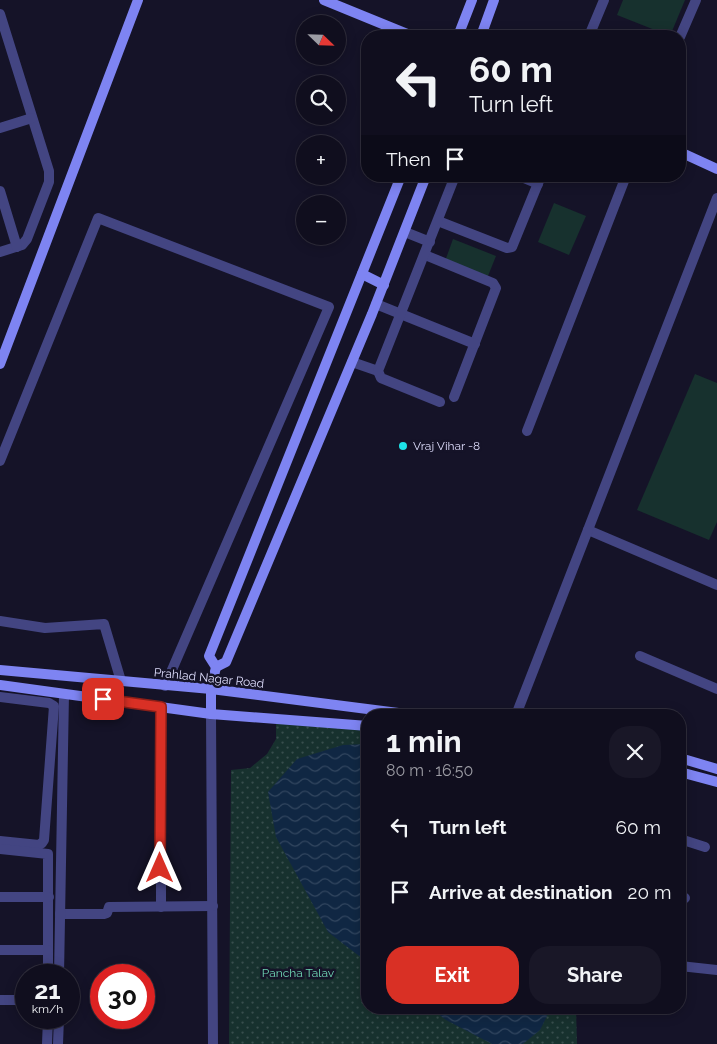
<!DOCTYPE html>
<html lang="en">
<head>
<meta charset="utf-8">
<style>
	body { margin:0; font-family:Raleway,sans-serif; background:#191727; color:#f1f3f6; height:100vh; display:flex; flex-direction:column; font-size:19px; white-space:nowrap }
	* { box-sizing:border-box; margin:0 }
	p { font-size:16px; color:#9c9ca4 }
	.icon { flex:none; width:28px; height:28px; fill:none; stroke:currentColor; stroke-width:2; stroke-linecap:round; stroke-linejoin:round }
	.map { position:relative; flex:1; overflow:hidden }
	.panel { position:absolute; left:361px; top:709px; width:325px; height:305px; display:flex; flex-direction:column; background:#100e1e; border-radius:20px; box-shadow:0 2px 12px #0003,0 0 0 1px #302e3c }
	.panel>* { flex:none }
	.banner { position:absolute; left:361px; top:30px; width:325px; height:152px; border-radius:20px; box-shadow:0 2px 12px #0003,0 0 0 1px #302e3c; background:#100e1e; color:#f1f3f6; overflow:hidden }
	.needle { width:32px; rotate:113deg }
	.controls { position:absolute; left:296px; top:15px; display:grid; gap:10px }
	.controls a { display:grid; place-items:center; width:50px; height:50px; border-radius:50%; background:#100e1e; box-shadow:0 2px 12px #0003,0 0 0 1px #302e3c; font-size:25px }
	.speed { position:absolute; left:15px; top:964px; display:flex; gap:10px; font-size:25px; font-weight:700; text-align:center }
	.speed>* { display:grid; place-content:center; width:65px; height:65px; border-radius:50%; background:#100e1e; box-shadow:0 2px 12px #0003,0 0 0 1px #302e3c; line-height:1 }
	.speed small { font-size:12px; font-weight:400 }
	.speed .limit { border:8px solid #d22; background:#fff; color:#111 }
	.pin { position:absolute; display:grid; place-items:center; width:42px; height:42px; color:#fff; margin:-21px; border-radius:10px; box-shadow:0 2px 8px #0006 }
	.me { position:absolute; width:55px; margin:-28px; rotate:0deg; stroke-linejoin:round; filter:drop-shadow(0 0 4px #0008) }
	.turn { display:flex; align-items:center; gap:18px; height:105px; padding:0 25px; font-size:22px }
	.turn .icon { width:65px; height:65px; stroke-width:2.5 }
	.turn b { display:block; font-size:35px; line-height:42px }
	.then { display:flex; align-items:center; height:48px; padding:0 25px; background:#0003; gap:10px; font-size:19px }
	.round { display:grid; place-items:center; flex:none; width:52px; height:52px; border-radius:20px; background:#191727 }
	.headline { display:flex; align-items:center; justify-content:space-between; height:85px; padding:0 25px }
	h1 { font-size:30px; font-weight:700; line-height:38px }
	.button { display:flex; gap:10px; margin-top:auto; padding:10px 25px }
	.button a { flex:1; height:58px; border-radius:20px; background:#d93025; color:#fff; font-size:20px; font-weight:700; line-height:58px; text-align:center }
	.button a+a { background:#191727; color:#f1f3f6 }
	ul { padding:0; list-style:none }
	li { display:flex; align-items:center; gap:15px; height:65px; padding:0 25px }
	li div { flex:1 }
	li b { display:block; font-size:19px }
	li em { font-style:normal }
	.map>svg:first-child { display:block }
</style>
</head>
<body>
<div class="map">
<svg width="717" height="1044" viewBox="0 0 717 1044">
	<defs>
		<pattern id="park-dots" width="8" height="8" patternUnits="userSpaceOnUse" patternTransform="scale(1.25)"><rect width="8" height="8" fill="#17312e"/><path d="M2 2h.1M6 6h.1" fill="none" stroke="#384e4d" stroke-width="1.8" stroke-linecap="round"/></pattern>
		<pattern id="water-waves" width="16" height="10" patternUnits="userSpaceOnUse" patternTransform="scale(1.25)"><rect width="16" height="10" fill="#102743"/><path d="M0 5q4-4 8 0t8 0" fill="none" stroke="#32465f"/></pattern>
	</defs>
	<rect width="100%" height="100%" fill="#151328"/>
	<!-- grass -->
	<g fill="#17312e">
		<path d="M623 0H685L670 36 617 15Z"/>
		<path d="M554 203 586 216 569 255 538 242Z"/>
		<path d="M453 239 496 256 486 281 444 264Z"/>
		<path d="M695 374 717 383V522L709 540 637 510Z"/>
	</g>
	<!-- park -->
	<path fill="url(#park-dots)" d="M276 715 367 724 368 1008H576L577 1044H229L231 770 250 768 267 754 276 739Z"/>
	<!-- water -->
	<g fill="url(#water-waves)">
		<path d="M367 744H368L367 962 328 932 276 837 268 792 297 759 343 745Z"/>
		<path d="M430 1008H551L540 1030 523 1044H492L446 1020Z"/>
	</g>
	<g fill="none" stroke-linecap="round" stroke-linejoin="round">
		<!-- street -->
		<g stroke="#434582" stroke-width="10">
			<path d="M0 14 49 171V182L27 239 22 245 0 252"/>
			<path d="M589 36 604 0"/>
			<path d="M680 37 696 0"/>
			<path d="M0 128 32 118"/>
			<path d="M519 176 538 184"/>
			<path d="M0 191 17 247"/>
			<path d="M438 221 507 248 512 247 541 176"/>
			<path d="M405 232 430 242"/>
			<path d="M425 255 493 283 496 288 454 397"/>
			<path d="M376 304 475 344"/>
			<path d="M352 362 378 371"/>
			<path d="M440 402 381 378 378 371 455 176"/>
			<path d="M527 431 626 176"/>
			<path d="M0 461 98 218 329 307 165 686"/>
			<path d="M588 530 717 585"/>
			<path d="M0 621 45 628 104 624 121 681"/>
			<path d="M640 656 717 689"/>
			<path d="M0 697 49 703 54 706 44 840 42 843 39 845 0 841"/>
			<path d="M161 707V907"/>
			<path d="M211 714 213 1044"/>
			<path d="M516 715 717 198"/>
			<path d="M680 839 705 847"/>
			<path d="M0 849 48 854V975"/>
			<path d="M0 897H49"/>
			<path d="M680 897 685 898"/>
			<path d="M60 914H104L107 913 109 907 213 906"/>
			<path d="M0 950H48"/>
			<path d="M680 966 717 970"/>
			<path d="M59 975 64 694"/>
			<path d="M0 1000H26"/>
			<path d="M47 1044 48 1018"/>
			<path d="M58 1044 59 1018"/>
		</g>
		<!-- secondary -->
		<g stroke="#7e84f2" stroke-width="10">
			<path d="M324 0 412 36"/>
			<path d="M458 36 472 0"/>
			<path d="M481 36 494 0"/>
			<path d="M680 152 717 169"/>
			<path d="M362 274 384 285"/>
			<path d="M0 364 138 0"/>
			<path d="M216 667 226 662 372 314 426 176"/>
			<path d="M0 670 211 689 414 715"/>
			<path d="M0 685 211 714 368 726"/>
			<path d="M211 714V689L216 667 209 656 401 176"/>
			<path d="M680 758 717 769"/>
			<path d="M680 772 717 782"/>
		</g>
	</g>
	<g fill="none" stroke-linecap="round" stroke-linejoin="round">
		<defs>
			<path id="route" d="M103 699 161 707 160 868"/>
		</defs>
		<!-- route casing -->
		<use href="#route" stroke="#8d1f18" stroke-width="12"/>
		<!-- route -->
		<use href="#route" stroke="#d93025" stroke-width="9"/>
	</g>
	<!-- markers -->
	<circle fill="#1de3e8" stroke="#151328" stroke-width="2" cx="403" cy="446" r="5"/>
	<g text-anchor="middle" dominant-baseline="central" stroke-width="5" stroke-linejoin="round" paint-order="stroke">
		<!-- poi labels -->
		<g font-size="12" fill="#deddfc" stroke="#151328" text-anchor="start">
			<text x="413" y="446">Vraj Vihar -8</text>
		</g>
		<!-- street labels -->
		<g font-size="12" fill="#deddfc" stroke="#151328">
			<text transform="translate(209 678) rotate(6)">Prahlad Nagar Road</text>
		</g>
		<!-- park labels -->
		<g font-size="12" fill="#6fd5b4" stroke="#151328">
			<text x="298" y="973">Pancha Talav</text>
		</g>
	</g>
</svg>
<div class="controls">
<a><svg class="needle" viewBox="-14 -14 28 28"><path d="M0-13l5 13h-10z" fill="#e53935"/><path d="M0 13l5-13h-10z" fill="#9c9ca4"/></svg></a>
<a><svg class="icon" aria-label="search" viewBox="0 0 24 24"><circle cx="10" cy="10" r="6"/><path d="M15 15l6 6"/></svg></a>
<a>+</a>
<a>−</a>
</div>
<div class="speed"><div>21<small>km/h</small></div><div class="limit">30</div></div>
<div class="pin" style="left:103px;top:699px;background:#d93025"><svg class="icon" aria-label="arrive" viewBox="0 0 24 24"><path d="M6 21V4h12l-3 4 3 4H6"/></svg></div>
<svg class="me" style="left:160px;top:868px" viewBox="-20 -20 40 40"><path d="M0-17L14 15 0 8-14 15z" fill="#d93025" stroke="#fff" stroke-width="4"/></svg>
<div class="banner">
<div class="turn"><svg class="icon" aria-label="left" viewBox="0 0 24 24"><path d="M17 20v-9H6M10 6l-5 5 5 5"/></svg><div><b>60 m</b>Turn left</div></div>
<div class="then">Then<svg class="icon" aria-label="arrive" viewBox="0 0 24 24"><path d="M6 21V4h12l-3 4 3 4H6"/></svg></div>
</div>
<section class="panel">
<div class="headline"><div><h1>1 min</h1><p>80 m · 16:50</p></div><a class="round"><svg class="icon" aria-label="close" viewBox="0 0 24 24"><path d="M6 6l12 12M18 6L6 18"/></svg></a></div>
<ul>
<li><svg class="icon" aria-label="left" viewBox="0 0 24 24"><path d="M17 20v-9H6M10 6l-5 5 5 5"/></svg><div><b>Turn left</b></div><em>60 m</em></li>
<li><svg class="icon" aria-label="arrive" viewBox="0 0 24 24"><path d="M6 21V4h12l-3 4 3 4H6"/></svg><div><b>Arrive at destination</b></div><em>20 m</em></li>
</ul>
<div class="button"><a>Exit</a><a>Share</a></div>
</section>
</div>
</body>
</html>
